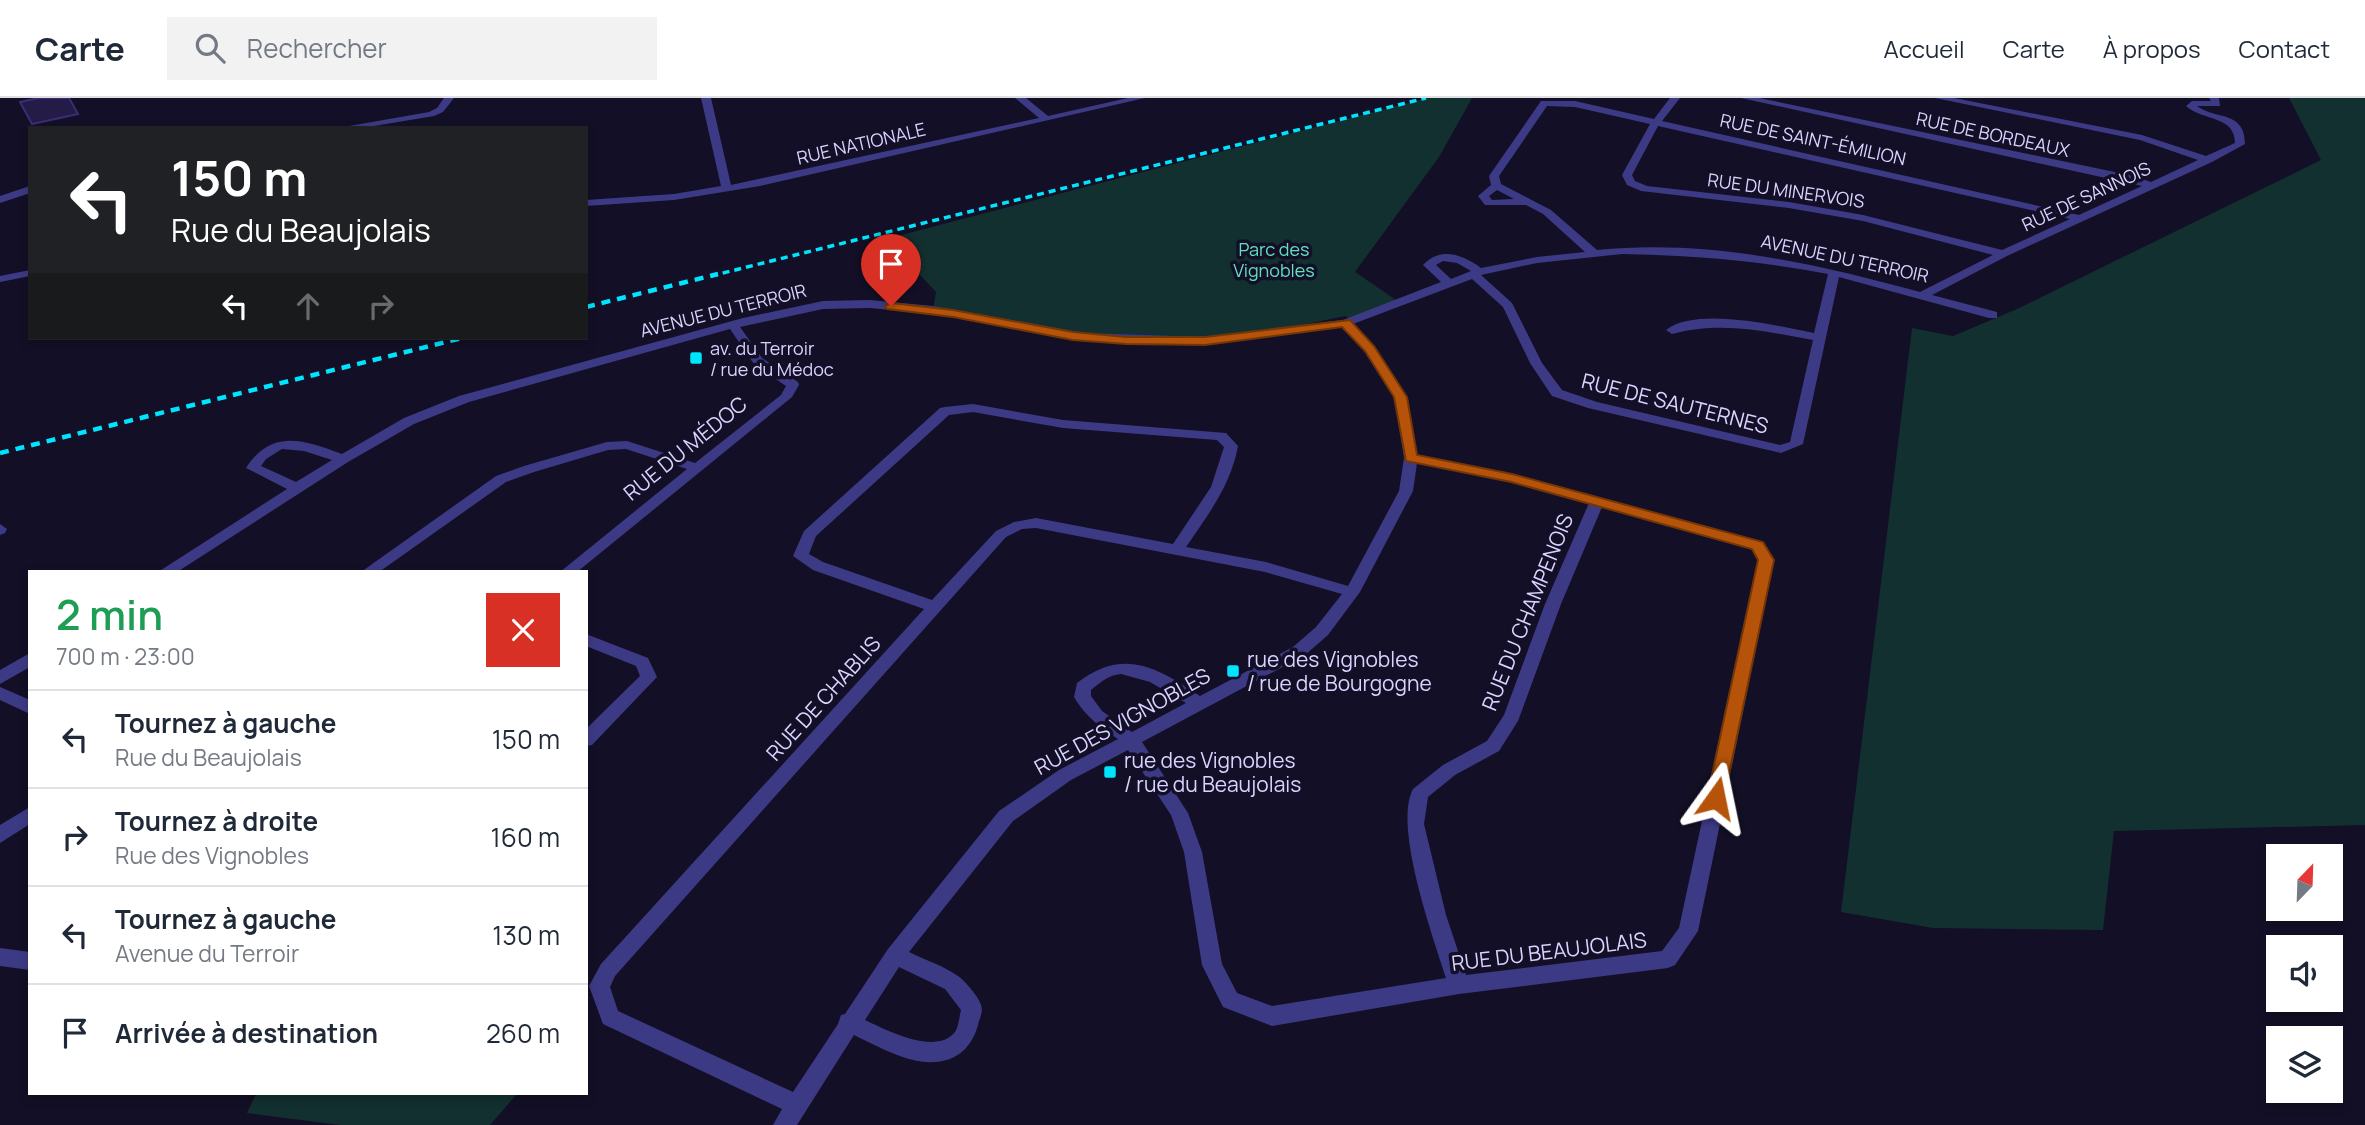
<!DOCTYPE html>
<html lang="fr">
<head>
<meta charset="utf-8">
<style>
	body { margin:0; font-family:Manrope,sans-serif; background:#f2f2f3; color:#1f2937; height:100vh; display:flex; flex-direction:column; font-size:26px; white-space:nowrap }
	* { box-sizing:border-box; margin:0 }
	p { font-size:23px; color:#747a83 }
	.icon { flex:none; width:38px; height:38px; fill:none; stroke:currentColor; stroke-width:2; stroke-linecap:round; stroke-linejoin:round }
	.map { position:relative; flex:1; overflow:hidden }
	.details { position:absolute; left:28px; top:472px; width:560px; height:525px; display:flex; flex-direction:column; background:#fff; border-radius:0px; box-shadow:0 4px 10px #0003 }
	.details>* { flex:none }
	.top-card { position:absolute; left:28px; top:28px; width:560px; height:214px; border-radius:0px; box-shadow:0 4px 10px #0003; background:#202124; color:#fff; overflow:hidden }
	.needle { width:46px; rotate:23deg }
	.tools { position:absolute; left:2266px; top:746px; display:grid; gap:14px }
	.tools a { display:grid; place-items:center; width:77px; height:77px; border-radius:0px; background:#fff; box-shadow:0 4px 10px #0003; font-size:35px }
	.pin { position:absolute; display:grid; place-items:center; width:60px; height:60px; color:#fff; margin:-72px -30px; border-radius:50% 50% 50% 0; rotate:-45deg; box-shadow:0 0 7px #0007 }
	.pin .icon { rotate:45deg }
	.me { position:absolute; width:77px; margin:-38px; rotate:12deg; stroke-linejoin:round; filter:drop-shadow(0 0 5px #0008) }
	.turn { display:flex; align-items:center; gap:24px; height:147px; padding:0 28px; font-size:32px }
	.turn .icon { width:91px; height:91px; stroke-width:2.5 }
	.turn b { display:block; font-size:49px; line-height:60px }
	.lanes { display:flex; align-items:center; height:66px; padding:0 28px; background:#0003; justify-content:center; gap:35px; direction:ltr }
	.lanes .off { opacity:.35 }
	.round { display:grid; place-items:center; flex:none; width:74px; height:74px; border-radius:0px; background:#f2f2f3 }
	.summary { display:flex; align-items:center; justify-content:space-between; height:119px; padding:0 28px }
	h1 { font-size:42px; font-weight:600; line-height:52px; color:#1e9e55 }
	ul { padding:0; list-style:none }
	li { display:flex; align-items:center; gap:21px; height:98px; padding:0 28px; border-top:2px solid #e0e1e3 }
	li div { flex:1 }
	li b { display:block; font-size:26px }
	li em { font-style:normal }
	header { display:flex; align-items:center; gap:42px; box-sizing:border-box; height:98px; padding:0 35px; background:#fff; border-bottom:2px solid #e0e1e3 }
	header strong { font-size:33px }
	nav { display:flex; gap:38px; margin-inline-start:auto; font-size:24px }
	.search { width:490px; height:63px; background:#f2f2f3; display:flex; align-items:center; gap:18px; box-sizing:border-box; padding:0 24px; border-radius:0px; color:#747a83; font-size:26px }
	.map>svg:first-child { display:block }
</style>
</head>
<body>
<header>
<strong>Carte</strong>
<div class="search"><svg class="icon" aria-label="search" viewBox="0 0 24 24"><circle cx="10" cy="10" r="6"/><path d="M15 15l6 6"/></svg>Rechercher</div>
<nav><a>Accueil</a><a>Carte</a><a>À propos</a><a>Contact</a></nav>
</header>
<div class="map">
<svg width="2365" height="1027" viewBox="0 0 2365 1027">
	<rect width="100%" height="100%" fill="#130f26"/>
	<!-- green -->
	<g fill="#12302f">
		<path d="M1427 0H1472L1439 59 1355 174 1396 202 1352 222 1345 218 1245 239 1167 240 1083 236 933 212 936 194 886 141Z"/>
		<path d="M2289 0H2365V727L2114 733 2103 832 1933 830 1841 814 1912 230 1953 238 2017 211 2321 62Z"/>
		<path d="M256 996H517L490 1027H340L247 1015Z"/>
	</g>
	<!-- building -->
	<path fill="#241b47" stroke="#3b2d73" stroke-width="2" d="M39 0H69L78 16 32 26 20 4Z"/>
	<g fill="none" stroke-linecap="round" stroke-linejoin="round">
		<!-- street -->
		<g fill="#3d3a85" fill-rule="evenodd">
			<path d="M444 0H454L443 14 434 18 362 30H338L429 14 437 10Z"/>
			<path d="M701 0H711L731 87 1039 20 1015 0H1026L1048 18 1128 0H1145L760 88 674 102 586 108V102L674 96 721 88Z"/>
			<path d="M1670 0H1680L1662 23 2079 117 2142 88 1741 0H1759L2134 78 2151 84 2198 62 2140 42 1935 0H1954L2142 37 2206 58 2235 45C2235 17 2202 23 2186 8L2192 3H2211L2209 0H2219L2220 8H2197C2215 22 2245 12 2245 46L2212 64 2007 158 1932 197 1997 214V220H1989L1839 179 1803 346 1781 355 1588 310 1552 298 1530 265 1503 209 1472 181 1353 226 1373 248 1407 299 1417 357C1533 380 1646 412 1759 443L1767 449 1774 462 1698 833 1675 867 1668 870 1459 896 1272 928 1223 909 1202 867 1184 754 1171 717 1128 652 1071 682 1013 723 909 854C925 862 944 868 958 878 965 883 979 899 981 907 983 912 981 918 979 923 974 946 960 962 936 964 908 966 879 949 854 937L797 1027H773L782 1011 603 926 589 888 601 866 924 511 813 472 793 458 804 433 940 310 945 309 973 306 1063 322 1226 335 1238 348C1231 387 1208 417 1186 449L1266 464 1348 488 1399 393 1404 360 1395 299 1364 253 1342 229 1205 247 1084 243 933 216 870 210 823 211 740 229 762 260 798 284 799 287 792 299 577 474H560L687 371 626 351 608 352 534 374 506 384 379 474H361L496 378 524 368 607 344 627 343 695 365 781 297 786 288 754 266 730 231 469 304 414 326 348 364 177 474H158L287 391 246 370C272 330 304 342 342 356L404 320 459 298 743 220 823 203 870 202 933 208 1084 235 1205 239 1343 222 1441 184 1423 167C1441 148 1463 157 1481 170L1537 159 1585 154 1543 116 1526 107H1485L1478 98 1491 87 1489 78 1541 3H1575L1654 21ZM1547 8 1575 9 1650 26 1622 77 1627 87 1641 93 1789 110 1863 123 1993 157 1920 194C1815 165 1707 141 1597 152L1551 112 1501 86 1499 78ZM1658 28 2070 121 2002 152 1863 117 1789 104 1647 88 1635 83 1632 77ZM1497 92 1514 101 1492 102 1489 98ZM1622 156C1692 157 1759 163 1828 176L1814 235C1778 228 1697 208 1666 232L1672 236C1721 223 1764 233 1813 242L1790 344 1780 347 1597 304 1562 292 1542 265 1512 205 1481 177 1537 165ZM1443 163 1457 165 1471 173 1451 181 1436 167ZM973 314 1063 330 1217 342 1224 349 1211 389 1173 446 1036 420 1014 424 996 433 932 502 823 464 809 456 816 438 949 317ZM282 351 304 353 332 362 296 384 261 368 266 361ZM1417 365 1510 384 1589 405 1545 506 1504 617 1487 643 1443 667 1413 691C1393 728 1433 839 1446 880L1272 908 1237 895 1222 866 1202 754 1188 715 1142 644 1305 557 1328 537 1360 494 1413 393ZM1602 409 1749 449 1756 455 1758 462 1679 830 1662 853 1466 877 1446 817 1424 726 1428 699 1455 677 1499 653 1518 623 1561 506ZM1036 430 1265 474 1342 496 1316 529 1293 549 1200 598C1157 569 1123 549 1077 585L1074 599C1085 618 1100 629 1118 641L1059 672 999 713 888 851 845 916 841 917 838 926 793 994 618 913 610 889 615 878 1006 439 1022 431ZM1121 576 1150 584 1186 605 1132 634 1102 613 1091 598V592C1101 584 1108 577 1121 576ZM899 869 945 891 961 912C959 919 959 928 955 934 936 958 886 932 865 922Z"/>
			<path d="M30 88V95L0 105V98Z"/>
			<path d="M30 172V178L0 184V178Z"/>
			<path d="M0 426 7 431 5 435 0 437Z"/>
			<path d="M586 536 648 560 657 579 592 647 586 648V631L640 578 636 568 586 548Z"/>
			<path d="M30 555V569L0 586V572Z"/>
			<path d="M0 589 30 602V616L0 602Z"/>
			<path d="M30 709V726L0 745V727Z"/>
			<path d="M0 850 30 854V872L0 868Z"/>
		</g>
		<!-- rail-far1 -->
		<path stroke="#00e5ff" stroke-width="3.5" stroke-dasharray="7 5" stroke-linecap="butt" d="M711 178 1426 0"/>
		<!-- rail -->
		<g stroke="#00e5ff" stroke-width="4.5" stroke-dasharray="9 7" stroke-linecap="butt">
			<path d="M586 209 718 176"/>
			<path d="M0 355 462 240"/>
		</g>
	</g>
	<!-- route -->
	<path fill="#b45309" stroke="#753606" stroke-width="2" d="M891 205 953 212 1073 234 1126 239H1205L1350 222 1374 248 1407 299 1417 357 1512 376 1763 444 1774 462 1723 705 1716 708 1707 700 1758 462 1752 451 1511 384 1406 363 1394 299 1365 253 1342 229 1205 247 1126 246 1073 242 953 219 887 211 885 208Z"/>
	<!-- markers -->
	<g fill="#00e5ff" stroke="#130f26" stroke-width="2.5">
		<rect x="689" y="253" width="14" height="14" rx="3.5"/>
		<rect x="1226" y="566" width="14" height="14" rx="3.5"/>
		<rect x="1103" y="667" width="14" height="14" rx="3.5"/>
	</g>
	<g text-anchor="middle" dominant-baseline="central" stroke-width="7" stroke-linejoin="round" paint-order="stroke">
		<!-- far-street labels -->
		<g font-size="18" fill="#d9d4ff" stroke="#130f26">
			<text transform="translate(1993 36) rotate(12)">RUE DE BORDEAUX</text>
			<text transform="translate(1813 41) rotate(12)">RUE DE SAINT-ÉMILION</text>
			<text transform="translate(861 45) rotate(-13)">RUE NATIONALE</text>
			<text transform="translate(1786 92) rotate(8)">RUE DU MINERVOIS</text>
			<text transform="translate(2086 98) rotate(-25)">RUE DE SANNOIS</text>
			<text transform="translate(1845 160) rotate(12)">AVENUE DU TERROIR</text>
			<text transform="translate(723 212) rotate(-14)">AVENUE DU TERROIR</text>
		</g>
		<!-- far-park labels -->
		<g font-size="18" fill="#5fe0c0" stroke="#130f26">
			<text x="1274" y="151">Parc des<tspan x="1274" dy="21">Vignobles</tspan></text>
		</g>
		<!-- far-poi labels -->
		<g font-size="18" fill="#d9d4ff" stroke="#130f26" text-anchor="start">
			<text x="710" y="250">av. du Terroir<tspan x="710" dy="21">/ rue du Médoc</tspan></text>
		</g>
		<!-- street labels -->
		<g font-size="21" fill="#d9d4ff" stroke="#130f26">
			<text transform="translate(1675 305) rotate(14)">RUE DE SAUTERNES</text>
			<text transform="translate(685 350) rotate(-39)">RUE DU MÉDOC</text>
			<text transform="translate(1527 514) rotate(-68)">RUE DU CHAMPENOIS</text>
			<text transform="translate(823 600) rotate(-48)">RUE DE CHABLIS</text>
			<text transform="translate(1122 623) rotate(-29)">RUE DES VIGNOBLES</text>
			<text transform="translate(1549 853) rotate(-7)">RUE DU BEAUJOLAIS</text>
		</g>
		<!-- poi labels -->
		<g font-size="21" fill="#d9d4ff" stroke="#130f26" text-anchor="start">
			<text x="1247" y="561">rue des Vignobles<tspan x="1247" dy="24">/ rue de Bourgogne</tspan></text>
			<text x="1124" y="662">rue des Vignobles<tspan x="1124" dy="24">/ rue du Beaujolais</tspan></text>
		</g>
	</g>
</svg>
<div class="tools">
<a><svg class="needle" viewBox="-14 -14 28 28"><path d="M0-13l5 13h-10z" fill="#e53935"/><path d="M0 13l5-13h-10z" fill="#747a83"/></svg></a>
<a><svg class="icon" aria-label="sound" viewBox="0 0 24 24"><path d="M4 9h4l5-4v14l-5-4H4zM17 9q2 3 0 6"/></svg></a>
<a><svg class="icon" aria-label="layers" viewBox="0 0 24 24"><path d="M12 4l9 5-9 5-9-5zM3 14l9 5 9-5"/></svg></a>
</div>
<div class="pin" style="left:891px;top:208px;background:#d93025"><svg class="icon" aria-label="arrive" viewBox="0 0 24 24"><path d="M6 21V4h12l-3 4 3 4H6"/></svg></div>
<svg class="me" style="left:1716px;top:700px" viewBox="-20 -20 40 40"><path d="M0-17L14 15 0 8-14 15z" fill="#b45309" stroke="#fff" stroke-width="4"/></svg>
<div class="top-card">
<div class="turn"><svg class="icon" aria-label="left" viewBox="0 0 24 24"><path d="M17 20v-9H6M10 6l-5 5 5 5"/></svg><div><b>150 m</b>Rue du Beaujolais</div></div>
<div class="lanes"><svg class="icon" aria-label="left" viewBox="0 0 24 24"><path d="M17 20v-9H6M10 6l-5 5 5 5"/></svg><svg class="icon off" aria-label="ahead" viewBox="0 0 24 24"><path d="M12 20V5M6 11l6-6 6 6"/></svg><svg class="icon off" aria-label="right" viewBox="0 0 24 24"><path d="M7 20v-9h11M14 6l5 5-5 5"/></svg></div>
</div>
<section class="details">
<div class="summary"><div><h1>2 min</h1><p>700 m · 23:00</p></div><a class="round" style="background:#d93025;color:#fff"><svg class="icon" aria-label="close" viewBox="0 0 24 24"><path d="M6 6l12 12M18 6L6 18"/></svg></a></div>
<ul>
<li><svg class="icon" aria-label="left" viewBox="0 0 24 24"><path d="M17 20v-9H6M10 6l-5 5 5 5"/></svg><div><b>Tournez à gauche</b><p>Rue du Beaujolais</p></div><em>150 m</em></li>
<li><svg class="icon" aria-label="right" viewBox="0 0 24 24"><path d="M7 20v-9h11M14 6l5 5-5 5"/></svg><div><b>Tournez à droite</b><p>Rue des Vignobles</p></div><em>160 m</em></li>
<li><svg class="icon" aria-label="left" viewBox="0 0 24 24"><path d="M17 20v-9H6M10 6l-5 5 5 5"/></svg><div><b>Tournez à gauche</b><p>Avenue du Terroir</p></div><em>130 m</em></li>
<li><svg class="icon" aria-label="arrive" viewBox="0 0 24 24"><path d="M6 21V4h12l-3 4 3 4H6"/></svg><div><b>Arrivée à destination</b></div><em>260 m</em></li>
</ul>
</section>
</div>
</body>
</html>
